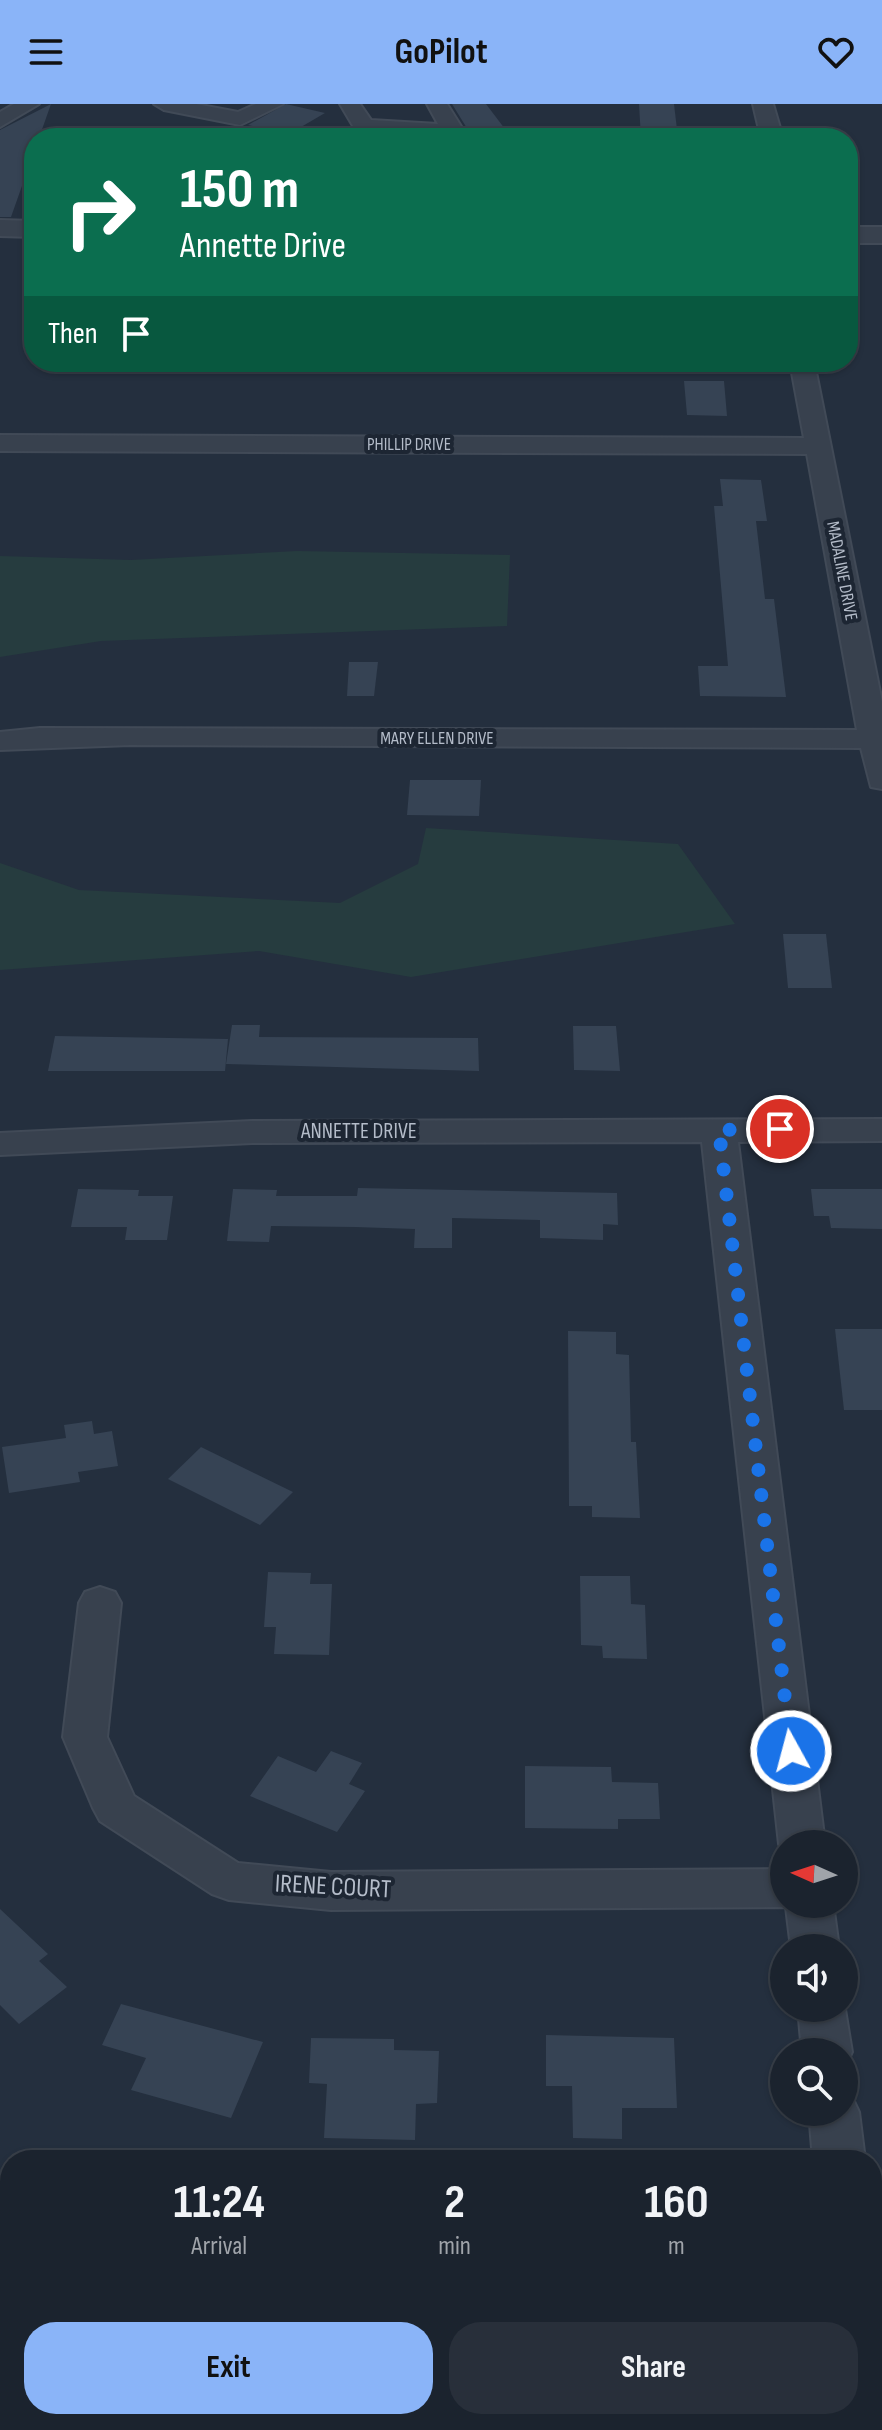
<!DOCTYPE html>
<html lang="en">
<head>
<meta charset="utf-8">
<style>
	body { margin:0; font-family:"Sofia Sans Condensed",sans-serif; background:#282f3a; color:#f1f3f6; height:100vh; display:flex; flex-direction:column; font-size:30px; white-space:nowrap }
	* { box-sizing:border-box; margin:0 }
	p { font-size:26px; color:#a0a4aa }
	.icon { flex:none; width:44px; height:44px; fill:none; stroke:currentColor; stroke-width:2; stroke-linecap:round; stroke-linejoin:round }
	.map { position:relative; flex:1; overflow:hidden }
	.side { position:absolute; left:0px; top:2046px; width:882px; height:280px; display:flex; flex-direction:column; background:#1b232e; border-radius:32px 32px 0 0; box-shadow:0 2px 6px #0004,0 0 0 2px #39404a }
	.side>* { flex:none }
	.banner { position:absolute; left:24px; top:24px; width:834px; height:244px; border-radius:32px; box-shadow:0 2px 6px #0004,0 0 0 2px #39404a; background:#0b6e4f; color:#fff; overflow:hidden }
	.needle { width:52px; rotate:273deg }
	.fabs { position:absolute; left:770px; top:1726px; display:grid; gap:16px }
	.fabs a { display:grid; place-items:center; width:88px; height:88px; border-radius:50%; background:#1b232e; box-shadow:0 2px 6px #0004,0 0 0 2px #39404a; font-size:40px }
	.pin { position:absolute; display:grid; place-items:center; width:68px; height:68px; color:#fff; margin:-34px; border:4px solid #fff; border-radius:50%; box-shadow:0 2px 8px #0007 }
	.me { position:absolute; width:88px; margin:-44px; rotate:353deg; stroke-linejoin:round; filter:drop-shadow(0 0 6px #0008) }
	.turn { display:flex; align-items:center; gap:28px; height:168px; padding:0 24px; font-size:36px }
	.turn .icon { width:104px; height:104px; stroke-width:2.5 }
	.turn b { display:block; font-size:56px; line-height:68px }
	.then { display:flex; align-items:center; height:76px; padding:0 24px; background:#0003; gap:16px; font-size:30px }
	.eta { display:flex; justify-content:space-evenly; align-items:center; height:136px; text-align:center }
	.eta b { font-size:48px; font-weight:700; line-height:56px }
	.action { display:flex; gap:16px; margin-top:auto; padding:16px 24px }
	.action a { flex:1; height:92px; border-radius:32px; background:#8ab4f8; color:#111; font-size:32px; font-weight:700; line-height:92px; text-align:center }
	.action a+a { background:#282f3a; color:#f1f3f6 }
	header { display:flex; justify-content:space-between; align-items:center; height:104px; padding:0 24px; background:#8ab4f8; color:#111; font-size:36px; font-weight:700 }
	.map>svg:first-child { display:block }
</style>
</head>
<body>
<header><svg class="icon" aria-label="menu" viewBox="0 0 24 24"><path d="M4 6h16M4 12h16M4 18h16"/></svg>GoPilot<svg class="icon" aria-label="heart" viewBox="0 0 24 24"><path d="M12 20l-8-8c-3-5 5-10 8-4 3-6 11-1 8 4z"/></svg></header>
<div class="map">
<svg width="882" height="2326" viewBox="0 0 882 2326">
	<rect width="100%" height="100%" fill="#242f3e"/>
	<!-- green -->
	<g fill="#263c3f">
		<path d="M297 447 510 451 507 522 101 537 0 553V452L131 456Z"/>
		<path d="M426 724 678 740 735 820 411 873 259 847 0 866V759L79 786 340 799 418 760Z"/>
	</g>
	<!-- building -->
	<g fill="#364354">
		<path d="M51 0 39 34H34V48L11 113H0V26Z"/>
		<path d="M286 0 325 9 289 30 248 21Z"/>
		<path d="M452 0H486L508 29 473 34Z"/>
		<path d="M639 0H674L678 34H641Z"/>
		<path d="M684 277H724L727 312 687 311Z"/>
		<path d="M720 375 761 376 767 417H756L765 495H774L786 593 700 592 698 562H728L714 402H723Z"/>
		<path d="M349 558H378L374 592H347Z"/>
		<path d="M410 676H481L479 712 407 711Z"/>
		<path d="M783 830H826L832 884H788Z"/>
		<path d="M232 921H260L259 933 478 934 479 967 226 960Z"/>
		<path d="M573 922H616L620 967 574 966Z"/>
		<path d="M55 932 228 935 225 967H48Z"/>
		<path d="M358 1084 617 1089 618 1121 603 1120V1136L540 1134V1116L452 1114V1144H414L415 1125 355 1123 271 1122 269 1138 227 1137 233 1085 277 1086 276 1092H357Z"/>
		<path d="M78 1085 139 1086 138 1092H173L167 1136H125L127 1123H71Z"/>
		<path d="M811 1085H882V1125L831 1124 829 1112H814Z"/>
		<path d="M835 1225H882V1306H844Z"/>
		<path d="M568 1227 616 1228V1250L629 1251 631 1338H636L640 1414 592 1413V1402H569Z"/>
		<path d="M92 1317 94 1330 112 1327 118 1362 78 1368 80 1378 9 1389 2 1343 66 1334 64 1321Z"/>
		<path d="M201 1343 293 1388 260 1421 168 1375Z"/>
		<path d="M268 1468 311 1469 310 1480H332L329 1551 274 1550 276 1523H264Z"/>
		<path d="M580 1472H630L631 1500 645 1501 647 1555 603 1554 602 1542 581 1541Z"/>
		<path d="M331 1647 362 1659 349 1680 365 1687 337 1728 250 1692 278 1652 316 1668Z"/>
		<path d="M525 1662 611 1663 612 1678 658 1679 660 1715H618V1725L525 1724Z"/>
		<path d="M0 1805 48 1850 39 1857 67 1883 19 1920 0 1901Z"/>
		<path d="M121 1900 263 1938 231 2014 131 1986 146 1954 102 1941Z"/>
		<path d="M546 1931 674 1934 677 2004H622V2035L573 2034 572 1982H546Z"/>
		<path d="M311 1934 394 1935V1946L439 1947 437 1999 416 2000 415 2036 324 2034 327 1980 309 1979Z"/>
	</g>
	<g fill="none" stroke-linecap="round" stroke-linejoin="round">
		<defs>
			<g id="minor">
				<path d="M14 0H39L0 23V8Z"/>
				<path d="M154 0H196L238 8 256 0H283L240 21 164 6Z"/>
				<path d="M340 0H360L371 16 438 20 427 0H447L464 27 453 33 364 28 356 27Z"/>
				<path d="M753 0H773L783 34H761Z"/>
				<path d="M790 258H814L882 598V685L871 683 861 644 130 641 0 646V628L40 624 857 626 807 350 0 347V331L804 334Z"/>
				<path d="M882 1015V1037L738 1038 825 1740H784V1750L779 1740 702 1038 252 1039 0 1051V1029L252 1017Z"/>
				<path d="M100 1483 115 1488 121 1499 107 1633 134 1692 238 1759 331 1768 784 1765V1800H833L839 1844H791L786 1803 331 1806 229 1796 212 1790 100 1717 93 1704 63 1633 79 1499 85 1488Z"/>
				<path d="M844 1899 852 1948 845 1963 844 1948H802L798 1904H844Z"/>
				<path d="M844 1990 852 1993 859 2008 865 2056H813L809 2008H844Z"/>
				<path d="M740 2316H797L793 2326H735Z"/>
			</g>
			<g id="tertiary">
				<path d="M0 116 34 117V133L0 132Z"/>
				<rect x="848" y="123" width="34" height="16"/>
			</g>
		</defs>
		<!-- minor casing -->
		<use href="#minor" stroke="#414a57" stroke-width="4"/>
		<!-- tertiary casing -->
		<use href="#tertiary" stroke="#414a57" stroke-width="4"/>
		<!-- minor -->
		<use href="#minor" fill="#38414e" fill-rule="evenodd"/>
		<!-- tertiary -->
		<use href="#tertiary" fill="#38414e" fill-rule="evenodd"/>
	</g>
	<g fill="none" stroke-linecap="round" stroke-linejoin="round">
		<!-- route -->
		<path stroke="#1a73e8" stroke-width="14" stroke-dasharray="0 25.2" d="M780 1025 719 1026 791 1647"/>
	</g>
	<g text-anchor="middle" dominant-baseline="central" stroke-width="8" stroke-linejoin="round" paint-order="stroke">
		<!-- far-street labels -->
		<g font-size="18" fill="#b4bcc9" stroke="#1d2633">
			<text x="409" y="340">PHILLIP DRIVE</text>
			<text transform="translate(842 467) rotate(79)">MADALINE DRIVE</text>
			<text x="437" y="634">MARY ELLEN DRIVE</text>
		</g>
		<!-- street labels -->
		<g font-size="22" fill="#b4bcc9" stroke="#1d2633">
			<text x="359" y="1027">ANNETTE DRIVE</text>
		</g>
		<!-- near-street labels -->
		<g font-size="26" fill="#b4bcc9" stroke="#1d2633">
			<text transform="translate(333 1783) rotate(3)">IRENE COURT</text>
		</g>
	</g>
</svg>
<div class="fabs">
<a><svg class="needle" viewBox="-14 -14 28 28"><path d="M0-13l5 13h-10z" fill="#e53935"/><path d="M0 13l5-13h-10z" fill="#a0a4aa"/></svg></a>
<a><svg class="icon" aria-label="sound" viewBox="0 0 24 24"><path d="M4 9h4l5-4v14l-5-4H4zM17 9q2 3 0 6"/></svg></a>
<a><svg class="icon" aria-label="search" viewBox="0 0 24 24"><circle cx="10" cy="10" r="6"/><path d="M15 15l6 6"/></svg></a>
</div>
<div class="pin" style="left:780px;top:1025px;background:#d93025"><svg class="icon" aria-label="arrive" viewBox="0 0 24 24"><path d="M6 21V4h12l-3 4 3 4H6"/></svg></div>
<svg class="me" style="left:791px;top:1647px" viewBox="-20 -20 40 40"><circle r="17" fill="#1a73e8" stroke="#fff" stroke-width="3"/><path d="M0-11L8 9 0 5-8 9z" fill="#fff"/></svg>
<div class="banner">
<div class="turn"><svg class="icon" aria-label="right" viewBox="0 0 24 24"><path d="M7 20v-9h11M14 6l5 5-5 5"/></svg><div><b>150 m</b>Annette Drive</div></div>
<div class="then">Then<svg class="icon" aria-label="arrive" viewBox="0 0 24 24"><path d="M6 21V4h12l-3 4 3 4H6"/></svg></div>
</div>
<section class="side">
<div class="eta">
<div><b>11:24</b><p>Arrival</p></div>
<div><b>2</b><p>min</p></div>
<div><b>160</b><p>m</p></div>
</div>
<div class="action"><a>Exit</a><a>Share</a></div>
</section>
</div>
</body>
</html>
